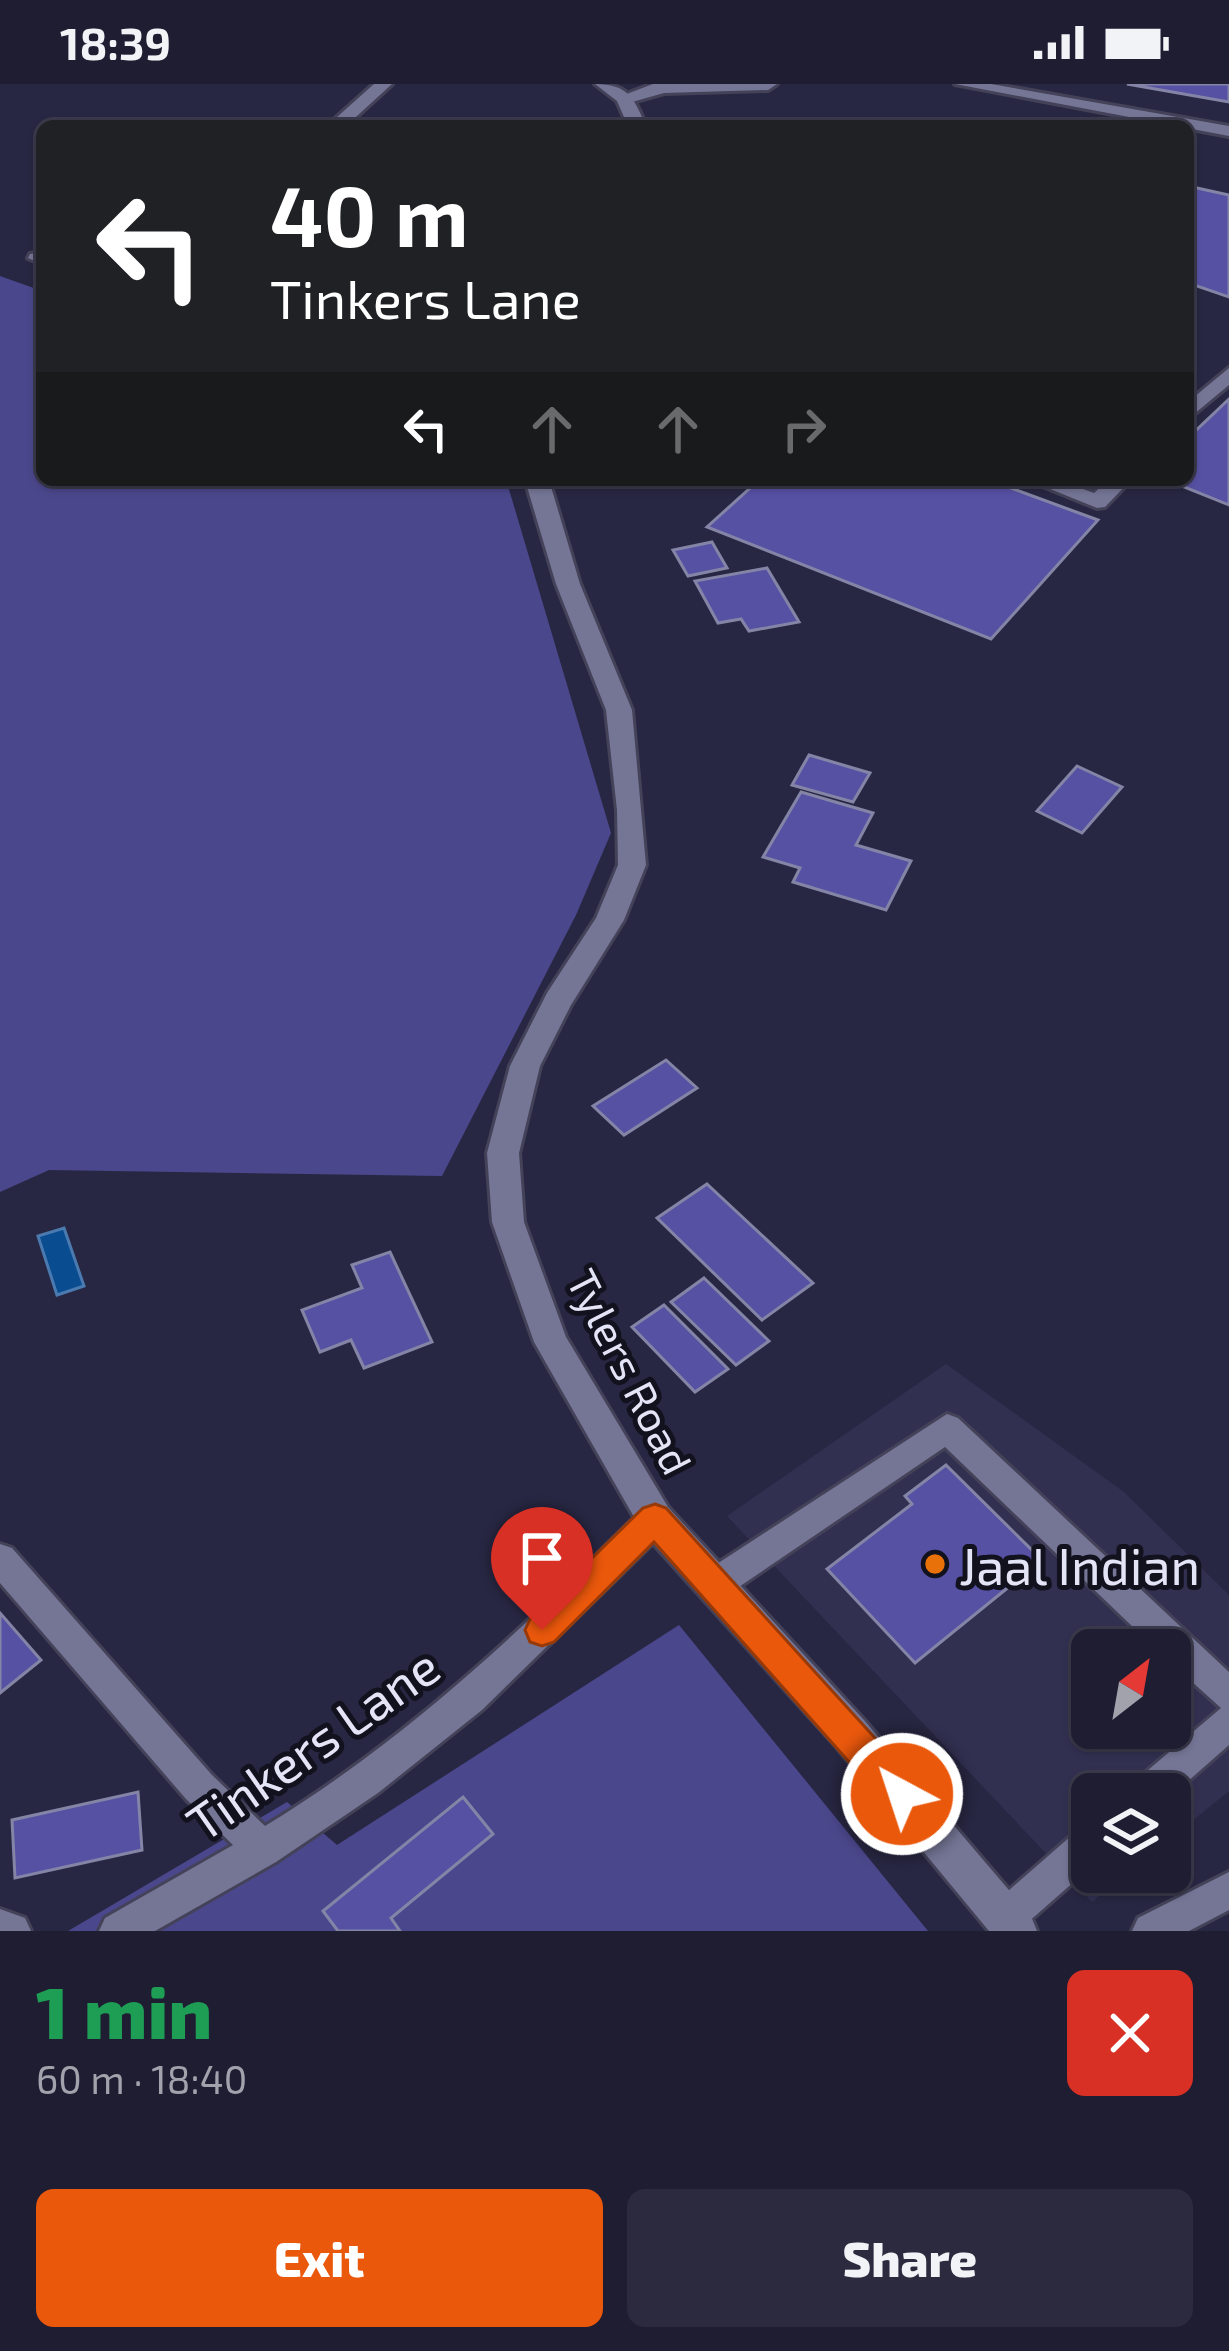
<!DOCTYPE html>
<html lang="en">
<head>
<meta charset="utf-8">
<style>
	body { margin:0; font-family:"Exo 2",sans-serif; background:#2b2a3e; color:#f1f3f6; height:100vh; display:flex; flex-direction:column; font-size:45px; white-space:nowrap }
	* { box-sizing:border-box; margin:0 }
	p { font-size:39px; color:#a1a2ac }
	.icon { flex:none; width:66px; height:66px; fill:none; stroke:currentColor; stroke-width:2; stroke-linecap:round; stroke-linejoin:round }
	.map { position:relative; height:1847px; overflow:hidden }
	.drawer { display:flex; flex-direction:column; background:#1e1d32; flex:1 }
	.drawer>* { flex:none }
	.hud { position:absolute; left:36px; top:36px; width:1158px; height:366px; border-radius:18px; box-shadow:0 3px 9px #0004,0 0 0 3px #3c3b4d; background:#202124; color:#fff; overflow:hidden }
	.needle { width:78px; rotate:31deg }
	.controls { position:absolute; left:1071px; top:1545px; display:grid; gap:24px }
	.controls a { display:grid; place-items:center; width:120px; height:120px; border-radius:18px; background:#1e1d32; box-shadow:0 3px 9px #0004,0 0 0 3px #3c3b4d; font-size:60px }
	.pin { position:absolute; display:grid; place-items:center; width:102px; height:102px; color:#fff; margin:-123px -51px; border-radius:50% 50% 50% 0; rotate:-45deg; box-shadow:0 0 12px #0007 }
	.pin .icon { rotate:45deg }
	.me { position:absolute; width:132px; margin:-66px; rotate:320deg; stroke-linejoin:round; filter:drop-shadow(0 0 9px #0008) }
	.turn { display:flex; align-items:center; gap:42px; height:252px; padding:0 36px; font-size:54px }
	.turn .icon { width:156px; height:156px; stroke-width:2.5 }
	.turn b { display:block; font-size:84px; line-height:102px }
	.lanes { display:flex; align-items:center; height:114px; padding:0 36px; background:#0003; justify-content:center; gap:60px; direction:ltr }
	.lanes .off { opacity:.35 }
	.round { display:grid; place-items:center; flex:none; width:126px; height:126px; border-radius:18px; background:#2b2a3e }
	.headline { display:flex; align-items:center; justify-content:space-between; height:204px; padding:0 36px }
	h1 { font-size:72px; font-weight:800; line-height:90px; color:#1e9e55 }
	.action { display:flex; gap:24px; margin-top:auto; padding:24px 36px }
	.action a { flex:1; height:138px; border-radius:18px; background:#ea580c; color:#fff; font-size:48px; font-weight:800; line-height:138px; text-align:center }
	.action a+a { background:#2b2a3e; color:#f1f3f6 }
	.status { display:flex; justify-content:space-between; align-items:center; height:84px; padding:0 60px; background:#1e1d32; direction:ltr }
	.status svg { height:33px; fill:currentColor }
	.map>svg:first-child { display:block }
</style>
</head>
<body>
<div class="status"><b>18:39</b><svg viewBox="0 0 49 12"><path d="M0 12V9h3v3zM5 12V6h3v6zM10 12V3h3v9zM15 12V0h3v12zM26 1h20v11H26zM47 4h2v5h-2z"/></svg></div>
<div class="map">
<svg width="1229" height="1847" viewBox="0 0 1229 1847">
	<rect width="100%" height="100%" fill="#282743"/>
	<!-- built -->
	<path fill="#313051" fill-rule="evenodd" d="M946 1280 1124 1408 1229 1511V1707L1170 1755V1710H1092V1788H1129L1092 1818 727 1432ZM1092 1566H1170V1644H1092Z"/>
	<!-- green -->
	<g fill="#4b478c">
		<path d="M0 192 42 207V396H495L508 402 611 749 576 831 442 1092 49 1086 0 1108Z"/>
		<path d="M679 1541 928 1847H68L287 1718 337 1761Z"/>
	</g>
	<!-- water -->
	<path fill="#094c90" stroke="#4a7aaf" stroke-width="3" d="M64 1144 84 1202 57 1211 38 1152Z"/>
	<!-- building -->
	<g fill="#5751a4" stroke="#8485a6" stroke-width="3">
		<path d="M1127 0H1229V18Z"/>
		<path d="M1188 102 1229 111V213L1188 199Z"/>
		<path d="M1229 315V421L1167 396H1188V354Z"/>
		<path d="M759 396H989L1098 436 991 555 707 443Z"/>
		<path d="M712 458 727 484 688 492 673 466Z"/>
		<path d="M767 484 799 538 749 547 741 535 718 539 695 497Z"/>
		<path d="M809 671 870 689 853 718 792 701Z"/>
		<path d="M1077 682 1122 703 1082 749 1037 727Z"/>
		<path d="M801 708 873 729 856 761 911 777 886 826 793 798 800 784 763 773Z"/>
		<path d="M666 976 697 1004 624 1051 593 1022Z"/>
		<path d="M707 1100 813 1199 762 1236 657 1134Z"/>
		<path d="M390 1168 432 1258 364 1284 351 1256 320 1268 302 1226 362 1204 352 1181Z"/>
		<path d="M704 1194 769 1257 736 1281 671 1218Z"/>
		<path d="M664 1221 728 1285 695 1308 632 1243Z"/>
		<path d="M946 1381 1042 1476 915 1579 827 1485 912 1420 905 1412Z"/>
		<path d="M0 1529 41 1576 0 1609Z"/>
		<path d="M138 1708 142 1766 15 1794 12 1736Z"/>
		<path d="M463 1713 493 1750 391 1834 400 1847H338L323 1827Z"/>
	</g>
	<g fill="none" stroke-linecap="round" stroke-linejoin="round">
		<defs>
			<g id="service">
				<path d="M374 0H392L346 42H327Z"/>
				<path d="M955 0H991L1229 42V52Z"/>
				<path d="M42 168V180L28 174 30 170Z"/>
				<path d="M1229 284V301L1188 335V318Z"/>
				<path d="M1028 396H1058L1094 409 1108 396H1131L1105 423 1097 424Z"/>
				<path d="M947 1330 958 1334 1229 1588V1661L1170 1713 1129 1710 1134 1698 1221 1624 1170 1578V1566H1157L945 1363 727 1511 715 1515 703 1511 698 1500 703 1489Z"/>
				<path d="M655 1420 667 1425 671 1435 667 1445 482 1626 378 1709 276 1778 155 1847H99L105 1834 233 1761 186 1715 0 1499V1460L12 1464 212 1691 265 1742C408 1655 526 1542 643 1425Z"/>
				<path d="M1092 1740V1782L1018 1847H992L986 1834 992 1821 1079 1745Z"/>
				<path d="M1229 1788V1826L1189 1847H1132L1138 1834Z"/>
				<path d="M0 1825 25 1834 31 1847H0Z"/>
			</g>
			<path id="minor" d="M653 0H777L768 6 664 9 625 20 616 14Z"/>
			<g id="tertiary">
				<path d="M595 0C628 0 634 14 646 42H628L617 17Z"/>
				<path d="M525 396H549L580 500 632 626 646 781 624 836 571 921 540 982 519 1069 524 1138 566 1253 668 1423 864 1636 1031 1832 1037 1847H989L836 1662 642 1447 534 1258 492 1138 487 1069 510 982 547 909 596 834 618 781 617 726 606 626 556 500Z"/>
			</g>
		</defs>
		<!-- service casing -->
		<use href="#service" stroke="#434259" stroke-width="6"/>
		<!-- minor casing -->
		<use href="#minor" stroke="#434259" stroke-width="6"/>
		<!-- tertiary casing -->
		<use href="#tertiary" stroke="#434259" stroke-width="6"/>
		<!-- service -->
		<use href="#service" fill="#757696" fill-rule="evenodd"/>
		<!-- minor -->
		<use href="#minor" fill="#757696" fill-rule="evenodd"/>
		<!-- tertiary -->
		<use href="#tertiary" fill="#757696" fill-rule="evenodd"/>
	</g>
	<!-- route -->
	<path fill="#ea580c" stroke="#983908" stroke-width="3" d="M655 1420 666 1424 915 1698 920 1710 915 1723 902 1728 889 1723 654 1458 554 1558 542 1562 530 1558 525 1546 530 1535 643 1424Z"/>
	<!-- markers -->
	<circle fill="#e8710a" stroke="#12121e" stroke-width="4.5" cx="935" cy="1480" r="12"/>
	<g text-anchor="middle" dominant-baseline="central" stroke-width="10" stroke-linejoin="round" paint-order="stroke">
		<!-- street labels -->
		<g font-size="42" fill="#e3e4f6" stroke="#12121e">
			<text transform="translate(631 1287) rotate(63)">Tylers Road</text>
		</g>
		<!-- near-poi labels -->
		<g font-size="51" fill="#e3e4f6" stroke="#12121e" text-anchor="start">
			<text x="959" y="1480">Jaal Indian</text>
		</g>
		<!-- near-street labels -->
		<g font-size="51" fill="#e3e4f6" stroke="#12121e">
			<text transform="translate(312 1659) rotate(-35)">Tinkers Lane</text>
		</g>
	</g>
</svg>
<div class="controls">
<a><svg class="needle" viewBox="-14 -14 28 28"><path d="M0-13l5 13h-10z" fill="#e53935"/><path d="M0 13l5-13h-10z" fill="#a1a2ac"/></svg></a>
<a><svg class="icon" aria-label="layers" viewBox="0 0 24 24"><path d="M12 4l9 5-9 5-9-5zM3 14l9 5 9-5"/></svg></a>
</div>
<div class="pin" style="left:542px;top:1546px;background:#d93025"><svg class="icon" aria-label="arrive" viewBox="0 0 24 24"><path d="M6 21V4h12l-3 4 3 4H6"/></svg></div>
<svg class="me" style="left:902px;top:1710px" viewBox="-20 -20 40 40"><circle r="17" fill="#ea580c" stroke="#fff" stroke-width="3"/><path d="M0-11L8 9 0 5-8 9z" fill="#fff"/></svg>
<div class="hud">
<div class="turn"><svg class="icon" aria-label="left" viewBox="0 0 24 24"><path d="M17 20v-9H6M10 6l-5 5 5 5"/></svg><div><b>40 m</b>Tinkers Lane</div></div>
<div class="lanes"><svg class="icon" aria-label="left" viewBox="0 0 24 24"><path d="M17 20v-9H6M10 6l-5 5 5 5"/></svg><svg class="icon off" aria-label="ahead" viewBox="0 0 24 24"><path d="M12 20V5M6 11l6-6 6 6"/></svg><svg class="icon off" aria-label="ahead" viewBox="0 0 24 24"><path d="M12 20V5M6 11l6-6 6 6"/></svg><svg class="icon off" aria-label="right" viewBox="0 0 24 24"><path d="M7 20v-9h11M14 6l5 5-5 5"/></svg></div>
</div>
</div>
<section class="drawer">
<div class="headline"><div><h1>1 min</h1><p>60 m · 18:40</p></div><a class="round" style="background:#d93025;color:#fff"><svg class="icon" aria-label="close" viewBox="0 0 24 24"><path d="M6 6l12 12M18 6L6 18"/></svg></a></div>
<div class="action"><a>Exit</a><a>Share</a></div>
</section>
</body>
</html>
